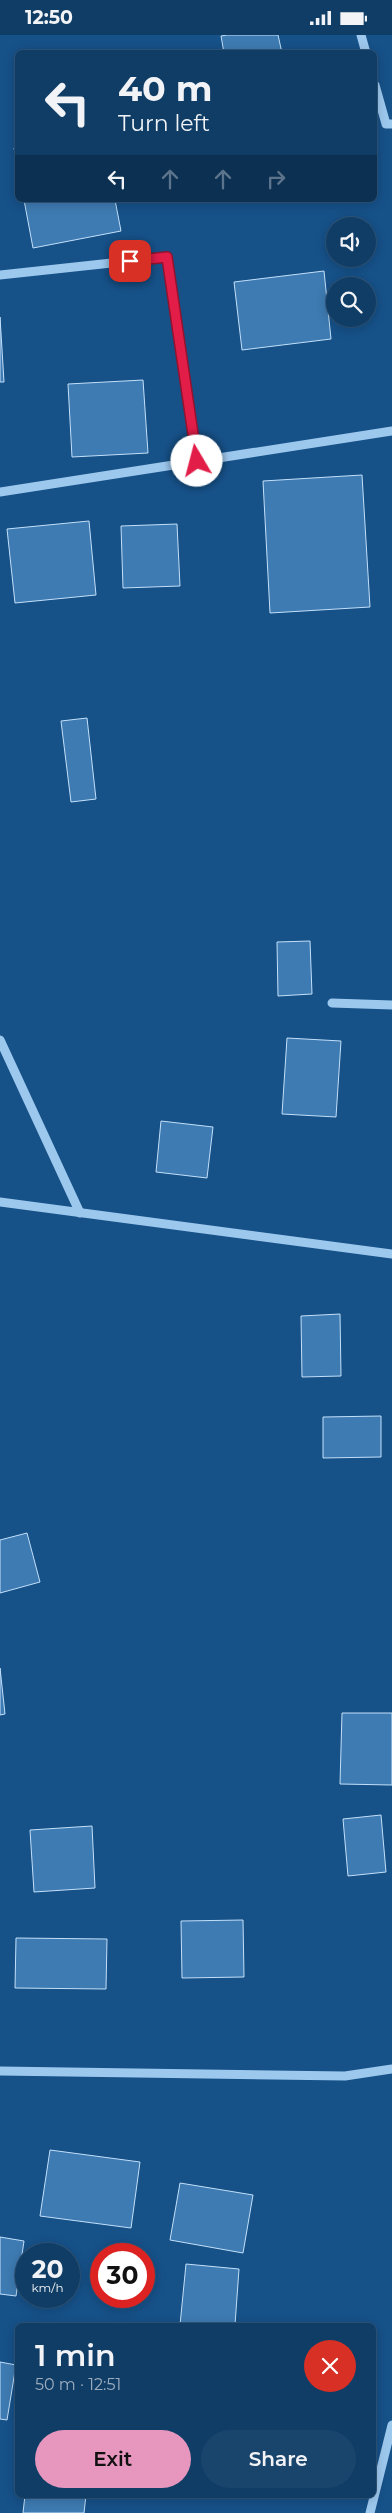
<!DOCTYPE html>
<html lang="en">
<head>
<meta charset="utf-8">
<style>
	body { margin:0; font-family:Montserrat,sans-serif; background:#19446c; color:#f1f3f6; height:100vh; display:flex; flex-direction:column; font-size:19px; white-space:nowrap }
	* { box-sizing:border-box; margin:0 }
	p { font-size:16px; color:#9caebf }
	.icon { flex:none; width:28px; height:28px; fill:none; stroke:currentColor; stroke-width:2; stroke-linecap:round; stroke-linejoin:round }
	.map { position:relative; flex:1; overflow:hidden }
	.details { position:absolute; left:15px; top:2288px; width:361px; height:175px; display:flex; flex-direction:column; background:#103d66; border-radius:8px; box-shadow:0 2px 12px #0003,0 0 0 1px #30567a }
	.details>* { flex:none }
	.guide { position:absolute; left:15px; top:15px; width:362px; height:152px; border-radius:8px; box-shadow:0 2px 12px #0003,0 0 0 1px #30567a; background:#103d66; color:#f1f3f6; overflow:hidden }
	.fabs { position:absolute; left:326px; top:182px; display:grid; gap:10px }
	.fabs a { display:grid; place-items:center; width:50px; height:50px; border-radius:50%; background:#103d66; box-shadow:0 2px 12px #0003,0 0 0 1px #30567a; font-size:25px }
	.speed { position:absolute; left:15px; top:2208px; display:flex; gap:10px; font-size:25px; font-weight:700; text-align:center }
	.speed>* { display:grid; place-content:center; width:65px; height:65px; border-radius:50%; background:#103d66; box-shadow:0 2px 12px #0003,0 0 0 1px #30567a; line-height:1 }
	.speed small { font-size:12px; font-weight:400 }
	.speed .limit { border:8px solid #d22; background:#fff; color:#111 }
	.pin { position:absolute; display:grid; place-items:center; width:42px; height:42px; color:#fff; margin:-21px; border-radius:10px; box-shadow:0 2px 8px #0006 }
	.me { position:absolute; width:55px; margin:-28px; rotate:352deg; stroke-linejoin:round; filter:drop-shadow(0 0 4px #0008) }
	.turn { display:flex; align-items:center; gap:18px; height:105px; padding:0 20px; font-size:22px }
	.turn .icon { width:65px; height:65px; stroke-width:2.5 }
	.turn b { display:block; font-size:35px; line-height:42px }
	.lanes { display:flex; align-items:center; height:48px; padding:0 20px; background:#0003; justify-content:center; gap:25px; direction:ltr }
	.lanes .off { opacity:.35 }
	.round { display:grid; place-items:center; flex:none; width:52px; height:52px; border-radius:26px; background:#19446c }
	.summary { display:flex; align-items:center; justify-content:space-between; height:85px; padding:0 20px }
	h1 { font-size:30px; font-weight:600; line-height:38px }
	.action { display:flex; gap:10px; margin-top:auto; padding:10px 20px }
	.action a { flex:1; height:58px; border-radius:30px; background:#e797bd; color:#111; font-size:20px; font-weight:600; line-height:58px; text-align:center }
	.action a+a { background:#19446c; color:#f1f3f6 }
	.status { display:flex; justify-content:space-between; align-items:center; height:35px; padding:0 25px; background:#103d66; direction:ltr }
	.status svg { height:14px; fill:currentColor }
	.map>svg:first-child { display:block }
</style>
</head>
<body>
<div class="status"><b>12:50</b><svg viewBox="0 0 49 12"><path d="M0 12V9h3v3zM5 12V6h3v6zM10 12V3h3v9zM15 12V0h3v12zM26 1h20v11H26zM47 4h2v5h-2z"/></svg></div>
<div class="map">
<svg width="392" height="2478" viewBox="0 0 392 2478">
	<rect width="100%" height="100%" fill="#165188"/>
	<!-- building -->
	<g fill="#3e7bb2" stroke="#c3e0fa">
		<path d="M227 0H278L282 18H224L221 1Z"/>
		<path d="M14 113H18V132Z"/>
		<path d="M24 165H115L121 196 33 213Z"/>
		<path d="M324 236 331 304 242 315 234 247Z"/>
		<path d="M0 282 4 347H0Z"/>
		<path d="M143 345 148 418 72 422 68 349Z"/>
		<path d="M362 440 370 572 270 578 263 446Z"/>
		<path d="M89 486 96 560 15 568 7 494Z"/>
		<path d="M177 489 180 551 123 553 121 491Z"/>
		<path d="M87 683 96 764 71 767 61 686Z"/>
		<path d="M310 906 312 959 278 961 277 907Z"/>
		<path d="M287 1003 341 1006 336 1082 282 1079Z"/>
		<path d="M161 1086 213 1092 207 1143 156 1137Z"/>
		<path d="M340 1279 341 1341 302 1342 301 1281Z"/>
		<path d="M381 1381V1422L323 1423V1382Z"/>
		<path d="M27 1498 40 1547 0 1558V1505Z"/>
		<path d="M0 1633 5 1679 0 1680Z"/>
		<path d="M342 1678H392V1750L340 1749Z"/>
		<path d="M381 1780 386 1837 348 1841 343 1784Z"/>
		<path d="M92 1791 95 1853 34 1857 30 1795Z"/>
		<path d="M243 1885 244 1942 182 1943 181 1886Z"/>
		<path d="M16 1903 107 1904 106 1954 15 1953Z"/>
		<path d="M50 2115 140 2127 131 2193 40 2181Z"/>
		<path d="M180 2148 253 2160 243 2218 170 2205Z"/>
		<path d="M0 2202 24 2206 16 2261 0 2259Z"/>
		<path d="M186 2229 239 2234 235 2290H180Z"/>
		<path d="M0 2327 16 2330 7 2385 0 2384Z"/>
		<path d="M25 2460H86L84 2478H23Z"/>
	</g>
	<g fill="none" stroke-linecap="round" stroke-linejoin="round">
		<!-- minor -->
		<g stroke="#9dc8ee" stroke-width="9">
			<path d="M361 0 366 18"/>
			<path d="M375 50 386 89H392"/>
			<path d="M0 240 167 222 197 427"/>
			<path d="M0 457 392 396"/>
			<path d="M332 968 392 970"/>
			<path d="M0 1005 80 1178"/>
			<path d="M0 1167 392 1219"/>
			<path d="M0 2036 345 2041 392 2034"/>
			<path d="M370 2478 392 2390"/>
		</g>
	</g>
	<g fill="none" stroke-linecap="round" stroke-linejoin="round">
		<defs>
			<path id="route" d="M130 226 167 222 197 426"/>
		</defs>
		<!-- route casing -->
		<use href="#route" stroke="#92132f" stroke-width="12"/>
		<!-- route -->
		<use href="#route" stroke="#e11d48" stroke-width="9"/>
	</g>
</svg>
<div class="fabs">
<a><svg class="icon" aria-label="sound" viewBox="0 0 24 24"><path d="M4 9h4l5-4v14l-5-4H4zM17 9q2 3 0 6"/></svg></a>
<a><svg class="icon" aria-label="search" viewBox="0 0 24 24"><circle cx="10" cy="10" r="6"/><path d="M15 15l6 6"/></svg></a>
</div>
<div class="speed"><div>20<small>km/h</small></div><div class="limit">30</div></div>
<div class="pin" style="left:130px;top:226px;background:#d93025"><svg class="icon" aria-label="arrive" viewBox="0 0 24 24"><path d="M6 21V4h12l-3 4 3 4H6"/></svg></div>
<svg class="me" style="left:197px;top:426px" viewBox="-20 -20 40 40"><circle r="19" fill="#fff"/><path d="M0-13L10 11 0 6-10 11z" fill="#e11d48"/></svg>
<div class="guide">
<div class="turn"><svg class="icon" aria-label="left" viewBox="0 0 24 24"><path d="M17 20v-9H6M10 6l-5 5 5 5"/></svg><div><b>40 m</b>Turn left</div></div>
<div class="lanes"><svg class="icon" aria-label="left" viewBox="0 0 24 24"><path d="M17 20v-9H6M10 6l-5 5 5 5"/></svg><svg class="icon off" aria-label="ahead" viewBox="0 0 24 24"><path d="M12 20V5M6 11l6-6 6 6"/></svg><svg class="icon off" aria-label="ahead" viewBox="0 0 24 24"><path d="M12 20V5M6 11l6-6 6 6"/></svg><svg class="icon off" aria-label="right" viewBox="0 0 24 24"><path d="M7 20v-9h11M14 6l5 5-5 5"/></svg></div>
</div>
<section class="details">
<div class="summary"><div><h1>1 min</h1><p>50 m · 12:51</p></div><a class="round" style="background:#d93025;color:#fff"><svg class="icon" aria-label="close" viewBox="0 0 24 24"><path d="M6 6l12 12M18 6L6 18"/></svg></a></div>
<div class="action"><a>Exit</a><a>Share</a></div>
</section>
</div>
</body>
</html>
